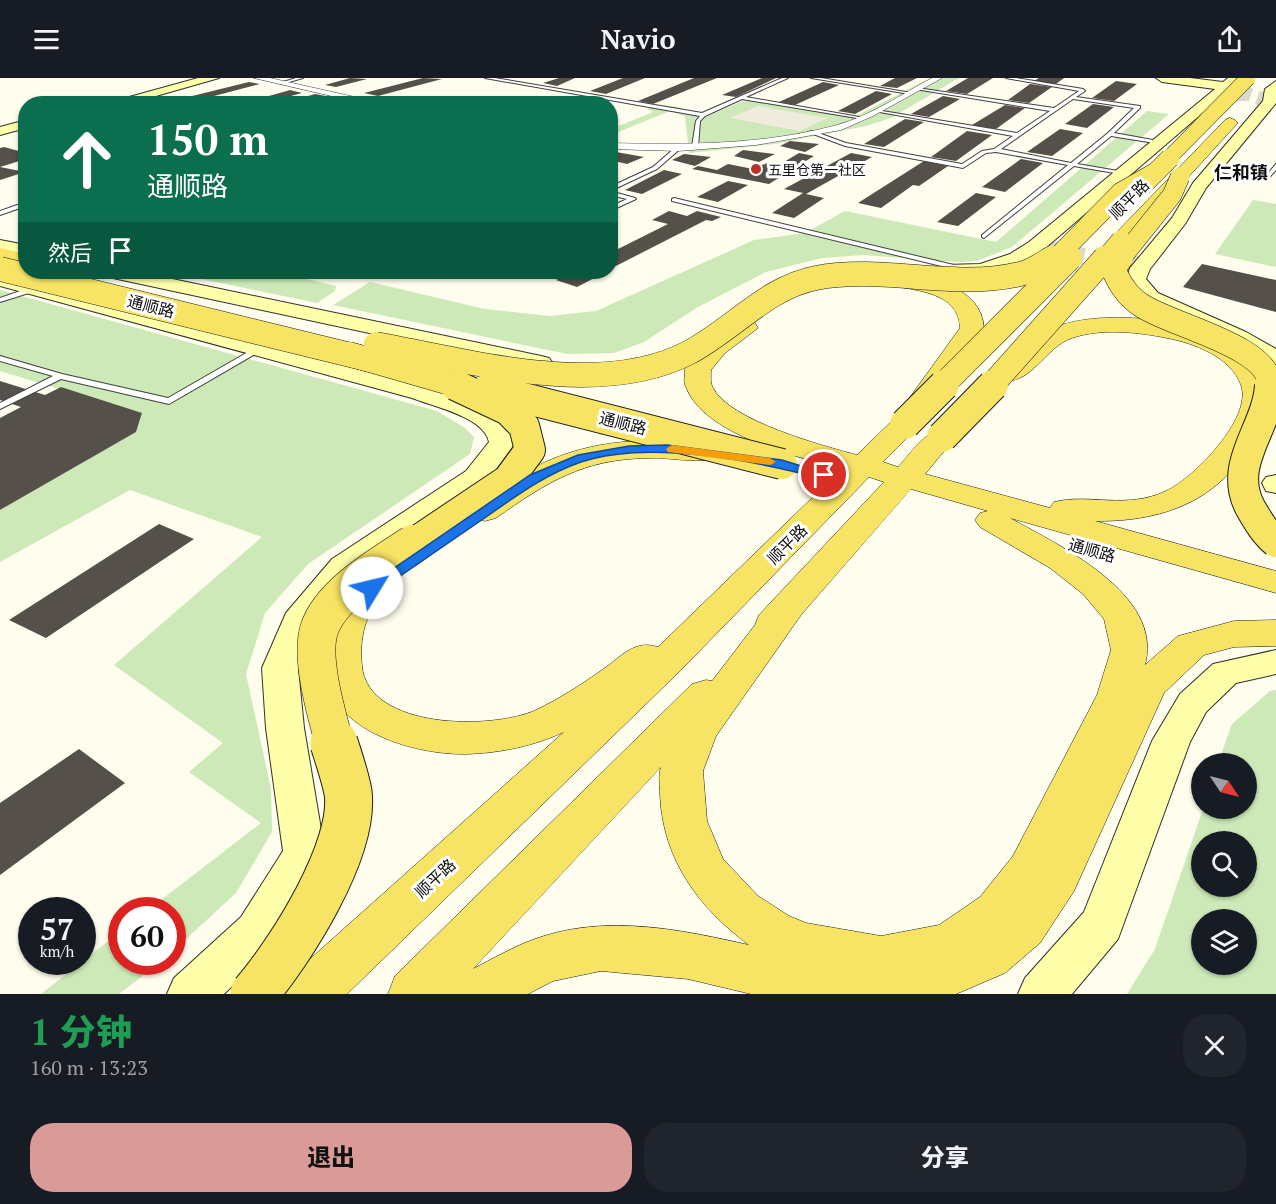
<!DOCTYPE html>
<html lang="zh">
<head>
<meta charset="utf-8">
<style>
	body { margin:0; font-family:"PT Serif","Noto Sans SC",serif; background:#20242c; color:#f1f3f6; height:100vh; display:flex; flex-direction:column; font-size:22px; white-space:nowrap }
	* { box-sizing:border-box; margin:0 }
	p { font-size:20px; color:#9ea1a6 }
	.icon { flex:none; width:33px; height:33px; fill:none; stroke:currentColor; stroke-width:2; stroke-linecap:round; stroke-linejoin:round }
	.map { position:relative; height:916px; overflow:hidden }
	.side { display:flex; flex-direction:column; background:#171b24; flex:1 }
	.side>* { flex:none }
	.banner { position:absolute; left:18px; top:18px; width:600px; height:183px; border-radius:24px; box-shadow:0 2px 4px #0004; background:#0b6e4f; color:#fff; overflow:hidden }
	.needle { width:39px; rotate:125deg }
	.buttons { position:absolute; left:1191px; top:675px; display:grid; gap:12px }
	.buttons a { display:grid; place-items:center; width:66px; height:66px; border-radius:50%; background:#171b24; box-shadow:0 2px 4px #0004; font-size:30px }
	.speed { position:absolute; left:18px; top:819px; display:flex; gap:12px; font-size:30px; font-weight:700; text-align:center }
	.speed>* { display:grid; place-content:center; width:78px; height:78px; border-radius:50%; background:#171b24; box-shadow:0 2px 4px #0004; line-height:1 }
	.speed small { font-size:15px; font-weight:400 }
	.speed .limit { border:9px solid #d22; background:#fff; color:#111 }
	.pin { position:absolute; display:grid; place-items:center; width:51px; height:51px; color:#fff; margin:-26px; border:3px solid #fff; border-radius:50%; box-shadow:0 2px 6px #0007 }
	.me { position:absolute; width:66px; margin:-33px; rotate:54deg; stroke-linejoin:round; filter:drop-shadow(0 0 4px #0008) }
	.turn { display:flex; align-items:center; gap:21px; height:126px; padding:0 30px; font-size:27px }
	.turn .icon { width:78px; height:78px; stroke-width:2.5 }
	.turn b { display:block; font-size:42px; line-height:51px }
	.then { display:flex; align-items:center; height:57px; padding:0 30px; background:#0003; gap:12px; font-size:22px }
	.round { display:grid; place-items:center; flex:none; width:63px; height:63px; border-radius:24px; background:#20242c }
	.head { display:flex; align-items:center; justify-content:space-between; height:102px; padding:0 30px }
	h1 { font-size:36px; font-weight:800; line-height:45px; color:#1e9e55 }
	.cta { display:flex; gap:12px; margin-top:auto; padding:12px 30px }
	.cta a { flex:1; height:69px; border-radius:24px; background:#da9a98; color:#111; font-size:24px; font-weight:800; line-height:69px; text-align:center }
	.cta a+a { background:#20242c; color:#f1f3f6 }
	header { display:flex; justify-content:space-between; align-items:center; height:78px; padding:0 30px; background:#171b24; font-size:27px; font-weight:800 }
	.map>svg:first-child { display:block }
</style>
</head>
<body>
<header><svg class="icon" aria-label="menu" viewBox="0 0 24 24"><path d="M4 6h16M4 12h16M4 18h16"/></svg>Navio<svg class="icon" aria-label="share" viewBox="0 0 24 24"><path d="M12 15V3M7 8l5-5 5 5M5 13v7h14v-7"/></svg></header>
<div class="map">
<svg width="1276" height="916" viewBox="0 0 1276 916">
	<rect width="100%" height="100%" fill="#fffdee"/>
	<!-- green -->
	<g fill="#cce9b7" fill-rule="evenodd">
		<path d="M930 0H959L891 40 866 48 775 66 689 75 685 38 670 33 611 57V51L653 34 647 31C669 23 684 30 704 40L745 22 854 39Z"/>
		<path d="M1147 33 1169 36 1012 169 977 183 957 184 863 177 822 180 766 194 698 229 644 264 614 275 567 276 333 227 370 204 485 231 550 238 596 233 754 162 805 155 845 133 996 164Z"/>
		<path d="M1253 122 1276 126V189L1215 176Z"/>
		<path d="M168 194H277L336 208 335 213 317 225Z"/>
		<path d="M0 212 437 333 465 350 474 359 470 376 308 486 265 535 246 596 271 711 272 754 236 815 173 873 172 832H148L261 745 189 694 223 665 114 587 262 459 130 412 0 484V432L136 354 142 336 0 293Z"/>
		<path d="M1276 612V916H1127L1155 871 1203 731 1246 730V686L1218 685 1232 646 1270 613ZM1202 764H1246V808H1202ZM1202 842H1246V886H1202Z"/>
		<path d="M121 853 122 884H161L119 916H41Z"/>
	</g>
	<!-- plaza -->
	<path fill="#efecdd" d="M758 28 828 40 800 53 730 40Z"/>
	<!-- building -->
	<g fill="#56504a">
		<path d="M350 0 367 1 336 9 325 7Z"/>
		<path d="M423 0 442 1 378 18 364 15Z"/>
		<path d="M559 0H575L557 8 543 5Z"/>
		<path d="M623 0H645L606 16 590 13Z"/>
		<path d="M694 0H717L653 26 638 23Z"/>
		<path d="M762 0H776L736 19 722 17Z"/>
		<path d="M895 0H917L897 10 880 8Z"/>
		<path d="M968 0H993L967 16 946 13Z"/>
		<path d="M1039 0H1064L1056 6 1034 3Z"/>
		<path d="M1116 3 1137 6 1114 23 1092 20Z"/>
		<path d="M249 4 260 6 191 24 180 21Z"/>
		<path d="M823 4 839 7 795 27 779 24Z"/>
		<path d="M1030 6 1052 9 1029 25 1008 22Z"/>
		<path d="M290 12 302 15 261 26H241Z"/>
		<path d="M876 13 892 16 855 36 838 33Z"/>
		<path d="M315 16 357 24V26H338L305 19Z"/>
		<path d="M943 18 960 21 929 39 911 36Z"/>
		<path d="M1093 26 1114 29 1087 50 1065 46Z"/>
		<path d="M1005 27 1025 30 996 51 972 47Z"/>
		<path d="M905 41 924 44 884 69 864 66Z"/>
		<path d="M1060 51 1083 55 1052 78 1027 74Z"/>
		<path d="M967 53 992 57 956 83 931 79Z"/>
		<path d="M790 63 819 66 805 74 780 68Z"/>
		<path d="M4 69 26 75V81L0 89V70Z"/>
		<path d="M743 72 775 76 759 84 734 78Z"/>
		<path d="M616 74 644 79 627 86 610 82V77Z"/>
		<path d="M799 75 814 78 769 106 692 91 698 88 717 92 728 86 753 91 767 85 779 87Z"/>
		<path d="M851 75 872 79 806 116 824 120 794 140 772 135 803 115 784 111Z"/>
		<path d="M684 76 711 79 695 88 672 82Z"/>
		<path d="M1021 81 1043 85 1005 114 982 109Z"/>
		<path d="M924 83 948 88 919 108 913 107 881 130 858 125Z"/>
		<path d="M0 89 25 94 0 102Z"/>
		<path d="M664 92 682 96 642 116 625 112Z"/>
		<path d="M728 103 748 107 718 124 697 119Z"/>
		<path d="M976 115 996 119 958 148 937 144Z"/>
		<path d="M669 133 687 138 697 133 721 139 712 143 706 142 610 191V175L668 146 652 142Z"/>
		<path d="M1202 186 1276 202V234L1183 209Z"/>
		<path d="M573 194H606L577 209 556 202Z"/>
		<path d="M0 303 45 317 61 309 142 335 136 354 0 432V340L21 329 0 322Z"/>
		<path d="M159 446 194 461 46 560 9 542Z"/>
		<path d="M79 671 125 705 0 797V725Z"/>
	</g>
	<g fill="none" stroke-linecap="round" stroke-linejoin="round">
		<!-- secondary-tunnel-far2 -->
		<path stroke="#dbd9cc" stroke-width="14" stroke-dasharray="14 7" stroke-linecap="butt" d="M1216 16H1248L1270 24"/>
		<!-- secondary-tunnel-far1 -->
		<path stroke="#dbd9cc" stroke-width="17" stroke-dasharray="17 8" stroke-linecap="butt" d="M1043 170 1101 182"/>
		<!-- secondary-tunnel -->
		<path stroke="#dbd9cc" stroke-width="22" stroke-dasharray="22 10" stroke-linecap="butt" d="M1094 180 1140 190"/>
		<defs>
			<g id="lane">
				<path d="M296 0H303L282 6 280 5Z"/>
				<path d="M485 0H495L702 35 782 0H788L746 19 865 40 863 41 742 21 705 38 700 43 698 69 695 71 692 69 696 43 700 38Z"/>
				<path d="M811 0H821L912 15 910 16Z"/>
				<path d="M1006 0H1016L1083 11 1085 13 1076 19 1140 28V30L1114 55 1164 64 1161 66 1111 58 1077 86 1124 94 1127 96 1126 97 1074 88 984 160 982 159V157L1068 87 996 74 986 75 963 90 845 68 808 54 813 53 846 65 962 86 982 73 994 71 1013 58 874 33 876 32 1017 55 1050 33 915 11 917 10 1054 30 1079 13ZM1073 21 1134 30 1108 55 1071 85 1001 71Z"/>
				<path d="M676 69 681 70 657 91 610 113V109L653 89Z"/>
				<path d="M1276 86V92L1266 103 1211 92 1214 90 1265 99Z"/>
				<path d="M610 113 635 120 636 121 610 133V129L627 121 610 117Z"/>
				<path d="M674 120 958 188 961 190 958 192 672 123V121Z"/>
				<path d="M26 124V128L0 137V133Z"/>
				<path d="M29 210H32V214L0 224V220Z"/>
				<path d="M255 270H258L262 272 169 326 61 301 0 331V325L53 298 0 283V278L62 296 168 320Z"/>
			</g>
			<g id="street">
				<path d="M254 0H270L386 26H366Z"/>
				<path d="M932 0H942L873 38 841 52 756 67 678 73 610 71V65C685 67 764 67 837 47 870 38 902 16 932 0Z"/>
			</g>
			<g id="secondary">
				<path d="M198 0H219L128 26H104Z"/>
				<path d="M1156 0H1190L1223 4 1228 0H1241L1235 6 1243 10 1237 14 1228 13 1043 172 1024 184 982 198 945 195 942 191 945 187 980 186 1010 176 1029 164 1215 11 1162 4Z"/>
				<path d="M1276 3V25L1206 110 1185 146 1150 191 1146 201 1158 215 1246 254 1276 271V288L1144 223 1126 202 1130 190 1172 140 1193 105 1263 23 1265 11Z"/>
				<path d="M26 42V50L0 57V49Z"/>
				<path d="M0 162 26 167V179L0 174Z"/>
				<path d="M103 194H139L541 278 549 280 553 285 549 290 541 292 113 200 106 198Z"/>
				<path d="M0 196 430 310C461 322 507 328 515 365L486 405 354 495 317 539 298 590 304 650 325 775 273 869 224 916H167L174 900 241 839 283 773 266 650 262 590 286 535 332 481 466 393 489 364C484 339 435 329 412 320L0 208Z"/>
				<path d="M1276 397V415L1266 413 1262 405 1266 399Z"/>
				<path d="M1276 572V596L1236 605 1206 634 1190 664 1118 861 1072 916H1018L1025 900 1084 834 1152 663 1180 616 1213 586Z"/>
			</g>
			<g id="primary">
				<path d="M1230 40 1235 42 1238 45 1235 48 1130 163H1116L1113 159 1116 155 1225 42Z"/>
				<path d="M0 170 26 176V188L0 182Z"/>
				<path d="M898 195C932 201 981 208 984 250L915 352 883 384 898 389C914 372 928 347 952 353L956 359 925 396 1050 430 1054 424C1090 415 1126 432 1166 413 1194 400 1253 340 1241 307 1231 279 1194 265 1167 260 1138 254 1101 250 1072 260 1046 268 1030 309 1001 302L997 296C1009 279 1033 258 1053 250 1103 229 1212 240 1251 281 1257 287 1262 297 1266 304 1274 318 1264 334 1259 347 1230 419 1168 444 1095 443L1276 493V515L1010 440C1060 468 1164 516 1145 587L1178 558 1234 543 1276 542V568L1234 569 1204 577 1164 615 1074 813 1040 865 1005 895 956 916H751L688 901 601 893 553 903 528 916H388L395 898 692 606 706 602 712 603 755 547 759 537 884 404 869 399 680 593 347 916H284L291 898 564 654C534 668 500 675 467 676 412 677 324 651 323 584 322 559 330 536 346 516 359 500 372 491 392 496L397 504C391 513 383 519 376 527 362 544 360 567 362 588 368 652 493 652 536 632 559 621 581 607 602 592 613 585 624 573 636 569 645 566 650 567 658 569L842 391C798 379 704 357 686 309 683 304 685 297 685 291 699 271 728 238 755 245L758 250 725 275 711 292C711 298 710 305 713 310 730 343 823 368 857 377L895 340 960 250C959 214 917 213 890 207L887 202 890 197ZM911 411 988 433 980 435 975 442 980 449 1050 490 1083 516 1104 541 1111 572 1097 617 1013 778 980 819 939 847 881 858 806 845 789 838 758 818 723 781 707 743 703 693 716 658 801 537ZM661 689C658 698 660 708 660 717 663 782 699 830 749 867 683 852 611 837 544 858 520 865 496 879 473 891Z"/>
				<path d="M668 362 716 368 721 374 716 380C695 386 670 379 648 380 583 381 547 404 496 440L485 443 474 440 469 433 474 426C543 379 582 362 668 362Z"/>
			</g>
		</defs>
		<!-- lane casing -->
		<use href="#lane" stroke="#404040" stroke-width="2"/>
		<!-- street casing -->
		<use href="#street" stroke="#404040" stroke-width="1"/>
		<!-- secondary casing -->
		<use href="#secondary" stroke="#2f2f2f" stroke-width="2"/>
		<!-- primary casing -->
		<use href="#primary" stroke="#1e1e1e" stroke-width="1"/>
		<!-- lane -->
		<use href="#lane" fill="#fff" fill-rule="evenodd"/>
		<!-- street -->
		<use href="#street" fill="#fff" fill-rule="evenodd"/>
		<!-- secondary -->
		<use href="#secondary" fill="#fffea9" fill-rule="evenodd"/>
		<!-- primary -->
		<use href="#primary" fill="#f8e464" fill-rule="evenodd"/>
		<defs>
			<path id="primary-bridge-far5" d="M1168 81 1248 0"/>
			<g id="primary-bridge-far4">
				<path d="M1140 110 1170 80"/>
				<path d="M1049 182 1059 177 1121 114 1156 94"/>
				<path d="M1068 182 1070 180"/>
				<path d="M1104 182 1121 162"/>
				<path d="M1120 182 1172 117 1180 99"/>
			</g>
			<g id="primary-bridge-far3">
				<path d="M1121 180 1113 191C1120 206 1127 218 1141 227 1169 247 1271 268 1270 308"/>
				<path d="M0 191 371 282"/>
				<path d="M376 266C469 283 599 321 688 275 731 253 767 209 816 200 883 187 953 212 1020 196 1031 194 1042 186 1052 180"/>
				<path d="M349 276 460 308"/>
				<path d="M942 308 1070 180"/>
				<path d="M991 308 1105 180"/>
			</g>
			<g id="primary-bridge-far2">
				<path d="M1270 307C1268 351 1226 386 1251 431 1258 443 1265 455 1276 464"/>
				<path d="M488 311 782 386"/>
				<path d="M905 346 944 307"/>
				<path d="M942 359 993 307"/>
				<path d="M411 467 508 402 530 372 524 348 508 332 455 307"/>
			</g>
			<path id="primary-bridge-far1" d="M335 667C327 638 310 581 319 552 330 516 383 486 413 466"/>
			<path id="primary-bridge" d="M254 916C290 874 356 771 348 714 345 698 339 681 334 665"/>
		</defs>
		<!-- primary-bridge-far5 casing -->
		<use href="#primary-bridge-far5" stroke="#1e1e1e" stroke-width="16" stroke-linecap="butt"/>
		<!-- primary-bridge-far4 casing -->
		<use href="#primary-bridge-far4" stroke="#1e1e1e" stroke-width="20" stroke-linecap="butt"/>
		<!-- primary-bridge-far3 casing -->
		<use href="#primary-bridge-far3" stroke="#1e1e1e" stroke-width="25" stroke-linecap="butt"/>
		<!-- primary-bridge-far2 casing -->
		<use href="#primary-bridge-far2" stroke="#1e1e1e" stroke-width="32" stroke-linecap="butt"/>
		<!-- primary-bridge-far1 casing -->
		<use href="#primary-bridge-far1" stroke="#1e1e1e" stroke-width="39" stroke-linecap="butt"/>
		<!-- primary-bridge casing -->
		<use href="#primary-bridge" stroke="#1e1e1e" stroke-width="49" stroke-linecap="butt"/>
		<!-- primary-bridge-far5 -->
		<use href="#primary-bridge-far5" stroke="#f8e464" stroke-width="15"/>
		<!-- primary-bridge-far4 -->
		<use href="#primary-bridge-far4" stroke="#f8e464" stroke-width="19"/>
		<!-- primary-bridge-far3 -->
		<use href="#primary-bridge-far3" stroke="#f8e464" stroke-width="24"/>
		<!-- primary-bridge-far2 -->
		<use href="#primary-bridge-far2" stroke="#f8e464" stroke-width="30"/>
		<!-- primary-bridge-far1 -->
		<use href="#primary-bridge-far1" stroke="#f8e464" stroke-width="38"/>
		<!-- primary-bridge -->
		<use href="#primary-bridge" stroke="#f8e464" stroke-width="47"/>
	</g>
	<!-- route -->
	<path fill="#1a73e8" stroke="#114b97" stroke-width="1.5" d="M667 367 782 382 830 397 824 401C754 383 651 361 581 384 546 396 516 418 486 439 450 464 413 489 377 514H367L365 510 530 397 578 377 629 368Z"/>
	<!-- slow -->
	<path fill="#f59e0b" d="M672 367 770 380 776 384 770 387 668 374 666 371Z"/>
	<!-- markers -->
	<circle fill="#bd2e25" stroke="#fff" stroke-width="2" cx="756" cy="91" r="6"/>
	<g text-anchor="middle" dominant-baseline="central" stroke-width="6" stroke-linejoin="round" paint-order="stroke">
		<!-- far-poi labels -->
		<g font-size="14" fill="#0d0d0d" stroke="#fff" text-anchor="start">
			<text x="768" y="91">五里仓第一社区</text>
		</g>
		<!-- street labels -->
		<g font-size="16" fill="#0d0d0d" stroke="#fff">
			<text transform="translate(1129 121) rotate(-45)">顺平路</text>
			<text transform="translate(151 228) rotate(14)">通顺路</text>
			<text transform="translate(623 345) rotate(14)">通顺路</text>
			<text transform="translate(787 466) rotate(-45)">顺平路</text>
			<text transform="translate(1092 472) rotate(16)">通顺路</text>
			<text transform="translate(435 800) rotate(-43)">顺平路</text>
		</g>
		<!-- far-district labels -->
		<g font-size="18" font-weight="bold" fill="#0d0d0d" stroke="#fff">
			<text x="1241" y="94">仁和镇</text>
		</g>
	</g>
</svg>
<div class="buttons">
<a><svg class="needle" viewBox="-14 -14 28 28"><path d="M0-13l5 13h-10z" fill="#e53935"/><path d="M0 13l5-13h-10z" fill="#9ea1a6"/></svg></a>
<a><svg class="icon" aria-label="search" viewBox="0 0 24 24"><circle cx="10" cy="10" r="6"/><path d="M15 15l6 6"/></svg></a>
<a><svg class="icon" aria-label="layers" viewBox="0 0 24 24"><path d="M12 4l9 5-9 5-9-5zM3 14l9 5 9-5"/></svg></a>
</div>
<div class="speed"><div>57<small>km/h</small></div><div class="limit">60</div></div>
<div class="pin" style="left:824px;top:397px;background:#d93025"><svg class="icon" aria-label="arrive" viewBox="0 0 24 24"><path d="M6 21V4h12l-3 4 3 4H6"/></svg></div>
<svg class="me" style="left:372px;top:510px" viewBox="-20 -20 40 40"><circle r="19" fill="#fff"/><path d="M0-13L10 11 0 6-10 11z" fill="#1a73e8"/></svg>
<div class="banner">
<div class="turn"><svg class="icon" aria-label="ahead" viewBox="0 0 24 24"><path d="M12 20V5M6 11l6-6 6 6"/></svg><div><b>150 m</b>通顺路</div></div>
<div class="then">然后<svg class="icon" aria-label="arrive" viewBox="0 0 24 24"><path d="M6 21V4h12l-3 4 3 4H6"/></svg></div>
</div>
</div>
<section class="side">
<div class="head"><div><h1>1 分钟</h1><p>160 m · 13:23</p></div><a class="round"><svg class="icon" aria-label="close" viewBox="0 0 24 24"><path d="M6 6l12 12M18 6L6 18"/></svg></a></div>
<div class="cta"><a>退出</a><a>分享</a></div>
</section>
</body>
</html>
